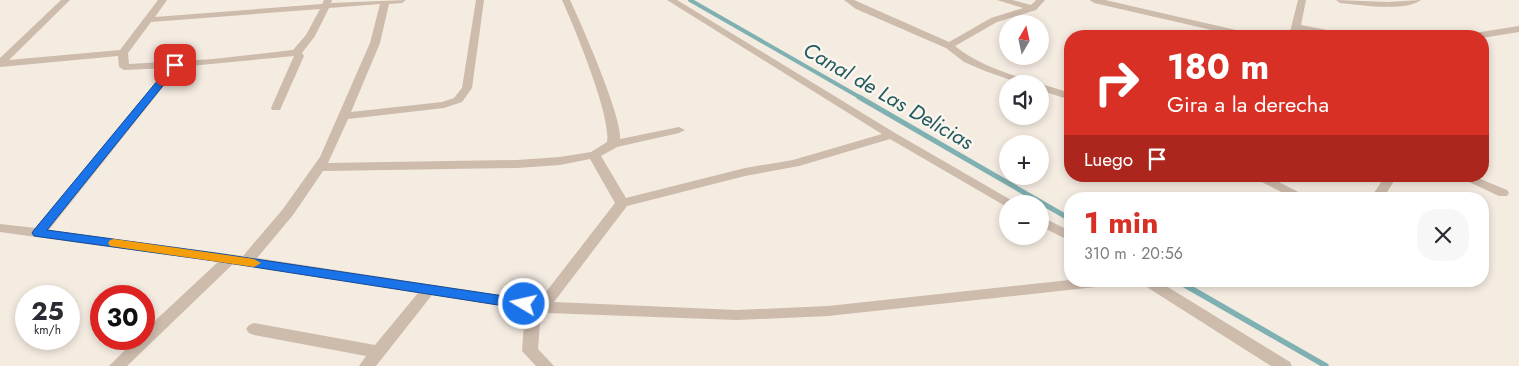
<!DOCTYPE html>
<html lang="es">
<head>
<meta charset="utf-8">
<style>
	body { margin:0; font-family:Jost,sans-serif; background:#f7f7f7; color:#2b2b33; height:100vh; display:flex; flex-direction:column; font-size:19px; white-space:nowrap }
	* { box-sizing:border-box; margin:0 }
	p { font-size:16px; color:#7c7c81 }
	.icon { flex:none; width:28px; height:28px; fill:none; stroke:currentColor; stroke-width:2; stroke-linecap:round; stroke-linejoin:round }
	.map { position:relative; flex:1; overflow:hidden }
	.side { position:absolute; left:1064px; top:192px; width:425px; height:95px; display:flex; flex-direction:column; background:#fff; border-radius:20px; box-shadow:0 2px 8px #0003 }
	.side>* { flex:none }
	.top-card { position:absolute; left:1064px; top:30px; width:425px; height:152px; border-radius:20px; box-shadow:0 2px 8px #0003; background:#d93025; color:#fff; overflow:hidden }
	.needle { width:32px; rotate:9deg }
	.buttons { position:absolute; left:999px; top:15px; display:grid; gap:10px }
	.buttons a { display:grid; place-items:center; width:50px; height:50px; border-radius:50%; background:#fff; box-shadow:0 2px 8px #0003; font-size:25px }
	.speed { position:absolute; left:15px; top:285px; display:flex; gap:10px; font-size:25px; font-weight:700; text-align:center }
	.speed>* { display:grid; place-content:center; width:65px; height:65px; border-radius:50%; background:#fff; box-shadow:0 2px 8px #0003; line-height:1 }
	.speed small { font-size:12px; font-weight:400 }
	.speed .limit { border:8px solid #d22; background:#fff; color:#111 }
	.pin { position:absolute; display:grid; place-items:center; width:42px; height:42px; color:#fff; margin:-21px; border-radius:10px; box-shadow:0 2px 8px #0006 }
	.me { position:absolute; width:55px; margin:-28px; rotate:279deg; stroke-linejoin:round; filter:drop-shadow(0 0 4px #0008) }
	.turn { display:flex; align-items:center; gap:18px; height:105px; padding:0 20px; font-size:22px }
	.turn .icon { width:65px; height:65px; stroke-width:2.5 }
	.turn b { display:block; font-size:35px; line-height:42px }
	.then { display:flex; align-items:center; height:48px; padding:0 20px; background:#0003; gap:10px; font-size:19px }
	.round { display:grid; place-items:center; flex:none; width:52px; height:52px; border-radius:20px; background:#f7f7f7 }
	.headline { display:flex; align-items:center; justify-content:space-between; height:85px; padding:0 20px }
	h1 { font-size:30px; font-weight:700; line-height:38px; color:#d93025 }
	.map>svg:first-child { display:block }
</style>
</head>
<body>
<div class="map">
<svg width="1519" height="366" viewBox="0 0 1519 366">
	<rect width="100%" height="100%" fill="#f4ebe1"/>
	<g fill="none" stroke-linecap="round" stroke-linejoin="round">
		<!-- stream-far2 -->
		<path stroke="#7fb0b2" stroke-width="4" d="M690 0 861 98"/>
		<!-- stream-far1 -->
		<path stroke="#7fb0b2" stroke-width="5" d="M859 97 1070 219"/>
		<!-- stream -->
		<g stroke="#7fb0b2" stroke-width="5.5">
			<path d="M1067 218 1070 219"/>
			<path d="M1178 281 1326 366"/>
		</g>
		<!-- minor -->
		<g fill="#cdbbac" fill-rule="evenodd">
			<path d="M61 0H70L9 60 120 50 158 0H167L155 17 322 4 324 0H332L331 3 406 0 402 3 389 4 380 43 351 112 442 102 454 98 462 88 476 0H484L472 88 462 102 444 108 348 119 328 163 517 160 560 157 591 152 607 142C612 118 574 26 562 0H570C581 23 623 119 620 139L679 127 685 130 679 133 617 147 601 156 626 198 745 168 793 160 882 134 667 0H677L895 133 1018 204H1008L1007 207 890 139 799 166 745 176 627 206 554 302 737 310 828 306 1070 280 1112 281 1110 284 1105 286 828 316 737 320 547 313 540 324 538 349 554 366H536L522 351 524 323 532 311 432 295 376 366H359L366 356 254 335 249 333 246 329 249 325 254 323 375 345 418 293 233 264 127 366H109L136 339H144V331L218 262 0 232V224L36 228 168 68 124 70 119 67 118 56 0 67V58ZM380 4 370 43 320 157 283 209 243 256 49 230 179 67 294 56 271 108 272 110H280L304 56 302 53 315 36 329 8ZM320 9 306 35 293 50 213 59 129 64 128 53 151 22ZM590 159 615 203 539 301 257 258 293 215 323 171 517 168 560 165Z"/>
			<path d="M844 0H854L949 42 991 18 1023 8 997 0H1012L1031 5 1036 0H1045L1036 10 997 22 955 46C987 72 1033 80 1070 93V100L1040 90V84H1022L985 71 964 62 946 48 856 9Z"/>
			<path d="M1090 0H1105L1249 33 1254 36H1238L1094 3Z"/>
			<path d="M1298 0H1306L1301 25 1343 33 1348 36H1330L1300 30 1299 36H1289Z"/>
			<path d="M1336 0 1388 2 1421 0C1405 12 1360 5 1340 3Z"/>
			<path d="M1519 26V32L1482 38 1469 36 1474 33Z"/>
			<path d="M1250 176H1267L1312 199H1295Z"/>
			<path d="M1385 176H1397L1383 199H1370Z"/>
			<path d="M1456 176H1473L1507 190 1509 193 1507 196H1499Z"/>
			<path d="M1040 216 1070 231V241L1040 226Z"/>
			<path d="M1140 281H1158L1290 362 1292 366H1271L1142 284Z"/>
		</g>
	</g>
	<!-- route -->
	<path fill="#1a73e8" stroke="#114b97" d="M175 62 178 63V67L47 230 215 253 524 299 528 301 530 304 528 308 524 309 215 261 34 236 32 233 34 230 172 63Z"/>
	<!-- slow -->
	<path fill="#f59e0b" d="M114 239 254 259 261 263 254 267 110 246 108 243 110 240Z"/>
	<g text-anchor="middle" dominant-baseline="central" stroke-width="5" stroke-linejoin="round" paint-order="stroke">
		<!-- water labels -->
		<g font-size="21" font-style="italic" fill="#1f5a5e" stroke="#fbf5ee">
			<text transform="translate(888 96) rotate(30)">Canal de Las Delicias</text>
		</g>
	</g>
</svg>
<div class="buttons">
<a><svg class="needle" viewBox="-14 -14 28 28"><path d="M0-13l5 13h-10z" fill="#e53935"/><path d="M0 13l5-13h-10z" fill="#7c7c81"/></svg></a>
<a><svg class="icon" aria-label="sound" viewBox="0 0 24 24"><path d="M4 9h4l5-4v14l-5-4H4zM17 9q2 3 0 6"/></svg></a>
<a>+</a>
<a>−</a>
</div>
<div class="speed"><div>25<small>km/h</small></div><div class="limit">30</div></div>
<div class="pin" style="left:175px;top:65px;background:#d93025"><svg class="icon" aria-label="arrive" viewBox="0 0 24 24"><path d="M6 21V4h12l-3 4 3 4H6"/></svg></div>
<svg class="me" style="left:524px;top:304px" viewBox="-20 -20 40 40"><circle r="17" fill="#1a73e8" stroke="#fff" stroke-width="3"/><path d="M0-11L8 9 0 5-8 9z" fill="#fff"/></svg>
<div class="top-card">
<div class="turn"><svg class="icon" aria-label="right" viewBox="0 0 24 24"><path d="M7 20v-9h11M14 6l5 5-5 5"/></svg><div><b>180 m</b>Gira a la derecha</div></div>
<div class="then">Luego<svg class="icon" aria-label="arrive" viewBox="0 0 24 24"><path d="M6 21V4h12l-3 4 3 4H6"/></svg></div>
</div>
<section class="side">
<div class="headline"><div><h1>1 min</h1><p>310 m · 20:56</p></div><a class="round"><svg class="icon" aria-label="close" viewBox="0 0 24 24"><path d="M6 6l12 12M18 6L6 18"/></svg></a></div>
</section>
</div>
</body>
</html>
